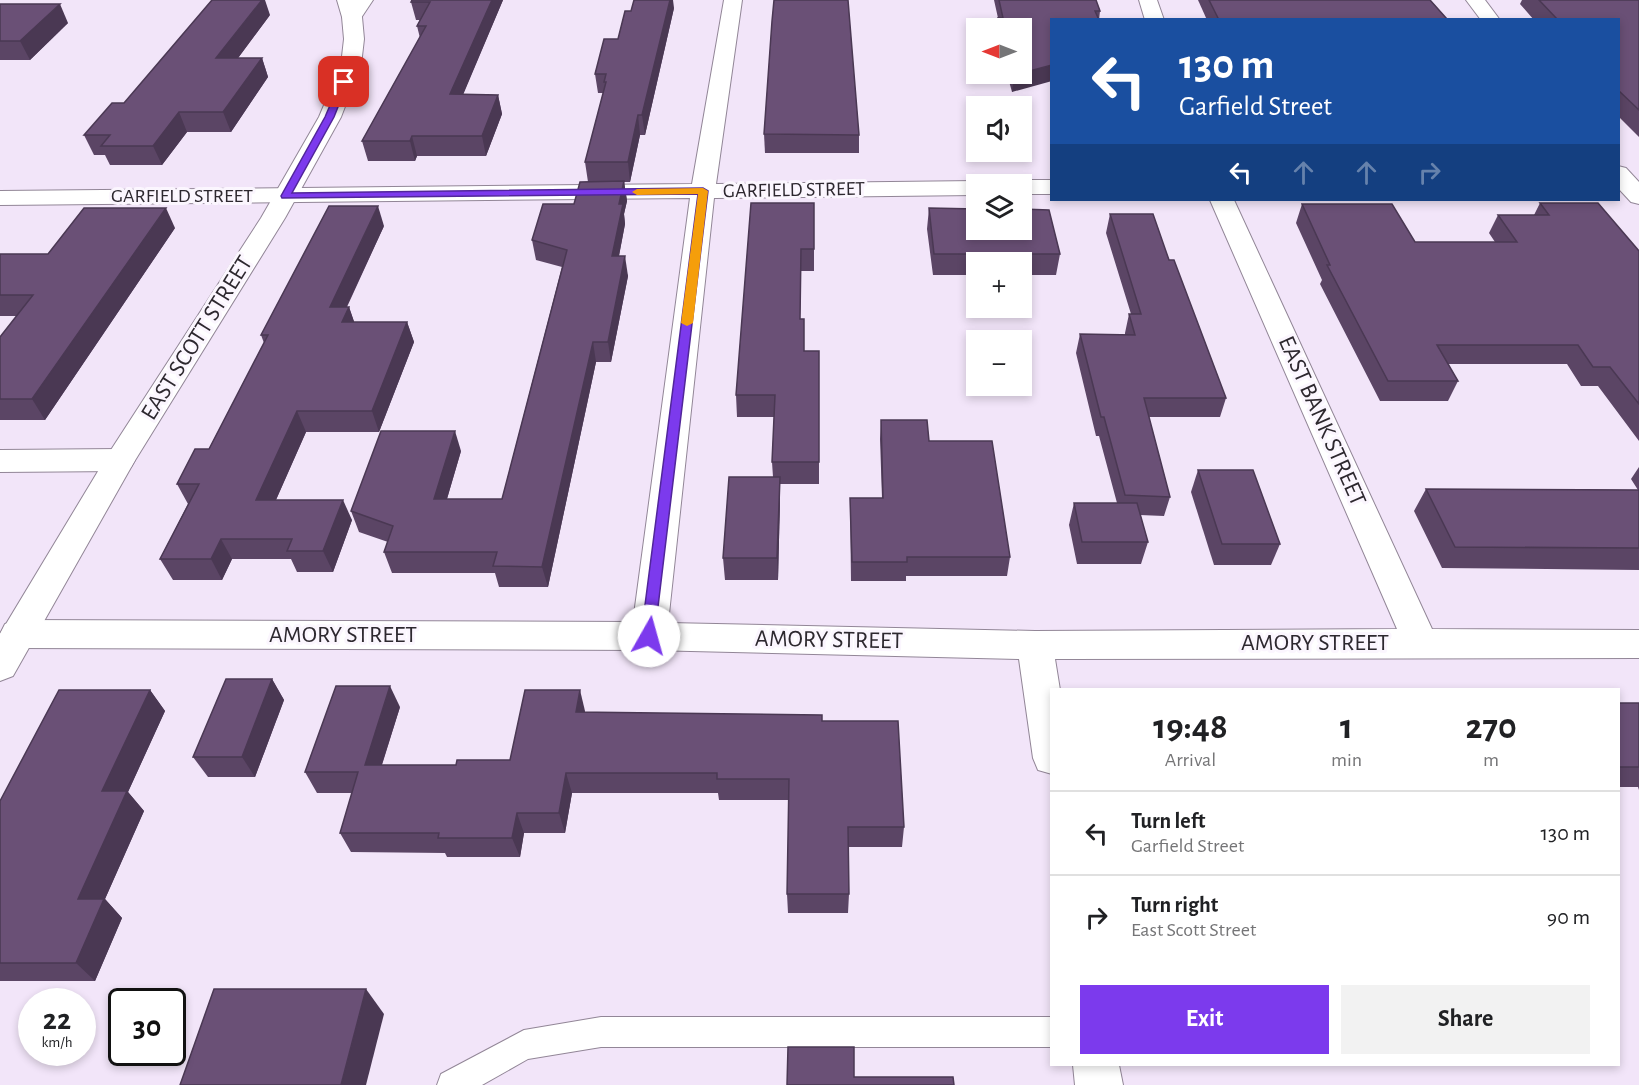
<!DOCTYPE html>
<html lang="en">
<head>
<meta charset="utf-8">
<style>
	body { margin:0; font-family:"Alegreya Sans",sans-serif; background:#f2f2f2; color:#202124; height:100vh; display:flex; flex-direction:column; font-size:22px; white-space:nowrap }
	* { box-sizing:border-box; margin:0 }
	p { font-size:20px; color:#757577 }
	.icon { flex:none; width:33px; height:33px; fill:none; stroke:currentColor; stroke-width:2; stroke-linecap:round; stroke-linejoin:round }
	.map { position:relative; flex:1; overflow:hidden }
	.sheet { position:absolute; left:1050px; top:688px; width:570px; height:378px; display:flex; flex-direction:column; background:#fff; border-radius:0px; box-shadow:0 3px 9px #0003 }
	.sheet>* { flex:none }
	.guide { position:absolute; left:1050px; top:18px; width:570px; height:183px; border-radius:0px; box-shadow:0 3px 9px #0003; background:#1a4fa0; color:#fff; overflow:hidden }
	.needle { width:39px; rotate:270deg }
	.fabs { position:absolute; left:966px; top:18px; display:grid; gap:12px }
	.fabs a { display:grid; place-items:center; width:66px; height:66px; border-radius:0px; background:#fff; box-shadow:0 3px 9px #0003; font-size:30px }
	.speed { position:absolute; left:18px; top:988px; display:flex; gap:12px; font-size:30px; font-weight:700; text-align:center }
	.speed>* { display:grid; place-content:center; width:78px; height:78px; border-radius:50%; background:#fff; box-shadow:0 3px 9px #0003; line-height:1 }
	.speed small { font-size:15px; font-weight:400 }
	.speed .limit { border:3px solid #111; border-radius:9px; background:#fff; color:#111 }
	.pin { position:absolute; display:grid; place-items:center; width:51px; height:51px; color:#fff; margin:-26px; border-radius:12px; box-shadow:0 3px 9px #0006 }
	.me { position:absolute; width:66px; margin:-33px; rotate:7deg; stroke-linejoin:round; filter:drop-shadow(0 0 4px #0008) }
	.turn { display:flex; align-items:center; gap:21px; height:126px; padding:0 30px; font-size:27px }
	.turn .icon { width:78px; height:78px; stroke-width:2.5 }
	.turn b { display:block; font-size:42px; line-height:51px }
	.lanes { display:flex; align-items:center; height:57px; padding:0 30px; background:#0003; justify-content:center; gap:30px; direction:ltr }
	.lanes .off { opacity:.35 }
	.eta { display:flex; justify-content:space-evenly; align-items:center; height:102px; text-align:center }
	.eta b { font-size:36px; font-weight:600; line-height:42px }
	.cta { display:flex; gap:12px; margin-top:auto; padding:12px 30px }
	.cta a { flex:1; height:69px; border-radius:0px; background:#7c3aed; color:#fff; font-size:24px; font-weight:600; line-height:69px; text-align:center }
	.cta a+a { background:#f2f2f2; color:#202124 }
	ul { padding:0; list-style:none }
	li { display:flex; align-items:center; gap:18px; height:84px; padding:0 30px; border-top:2px solid #e0e0e0 }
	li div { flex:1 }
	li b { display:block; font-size:22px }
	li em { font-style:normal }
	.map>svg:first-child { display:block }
</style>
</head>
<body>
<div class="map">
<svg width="1639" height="1085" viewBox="0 0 1639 1085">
	<rect width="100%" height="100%" fill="#f2e5f9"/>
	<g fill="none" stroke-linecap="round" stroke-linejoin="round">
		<defs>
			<path id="lane" d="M601 1017H1052V1047H601L528 1059 482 1085H437L441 1074 524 1030Z"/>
			<g id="street">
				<path d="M354 0H373L359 21H345L342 17Z"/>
				<path d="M724 0H742L716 184 976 181 985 184H976V195L714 198 668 623 1035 631 1397 629 1210 200H1234L1432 629 1639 630V658L1055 659 1060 690H1052V774L1038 770 1033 758 1019 659 649 650 18 648 5 644 0 634 5 624 18 620 633 622 690 198 0 205V191L692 184Z"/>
				<path d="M1139 0H1157L1164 20H1145Z"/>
				<path d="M1466 0H1485L1500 20H1481Z"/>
				<path d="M1618 166 1626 168 1639 182V204L1631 202 1618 188Z"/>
				<path d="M1022 180H1052V194H1022V184H1012Z"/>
				<path d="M120 449 131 453 135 460 131 467 120 471 0 472V450Z"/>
				<path d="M1073 1065H1119L1123 1085H1075Z"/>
			</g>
			<path id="secondary" d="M337 0H355L362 17 364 39 361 65 341 117 285 218 134 462 13 676 0 681V634L109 453 261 218 319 117 341 65 344 39 342 17Z"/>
		</defs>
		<!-- lane casing -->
		<use href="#lane" stroke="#928697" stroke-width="2"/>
		<!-- street casing -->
		<use href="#street" stroke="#928697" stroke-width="2"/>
		<!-- secondary casing -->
		<use href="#secondary" stroke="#928697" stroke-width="2"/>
		<!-- lane -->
		<use href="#lane" fill="#fff" fill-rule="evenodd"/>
		<!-- street -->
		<use href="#street" fill="#fff" fill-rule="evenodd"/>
		<!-- secondary -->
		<use href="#secondary" fill="#fff" fill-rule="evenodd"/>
	</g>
	<!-- wall -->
	<g fill="#5b4565">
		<path d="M503 0 463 94 498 95 502 114 486 156H417L415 161H368L362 141 420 38 417 26 420 20H416L411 2Z"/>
		<path d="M994 0H1096L1100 11 1099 20 1012 92 1007 74H1022V28H997L998 18Z"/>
		<path d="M1198 0H1430L1447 19 1207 20Z"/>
		<path d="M1522 0H1639V137L1618 116V20H1534L1520 4Z"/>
		<path d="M0 4 68 23 30 60H0Z"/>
		<path d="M674 8 645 135H640L630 182H624L627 201 624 214 625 224 619 256 628 276 611 362H596L548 587H499L495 573H392L384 552 388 542 359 532 351 511 461 451 447 499H502L562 267 536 260 532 240 574 204 588 182 585 162 603 93H598L595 74 618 39Z"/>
		<path d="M270 15 238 58H262L268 77 231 132H187L162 165H110L105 155H94L84 135 124 103Z"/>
		<path d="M764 134 859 135V153H765Z"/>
		<path d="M814 203V271H801L800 319 804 351H819V484H780V499L778 580H725L723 558 773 477 772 462 774 417H737L736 395Z"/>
		<path d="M1540 203 1639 251V441L1598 386H1581L1567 364H1448L1458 381 1448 401H1380L1320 284 1322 280 1296 223 1302 204 1415 242H1495L1489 233 1498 215H1534Z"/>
		<path d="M929 208 1060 254 1056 275H1022V262H976V275H933L927 229Z"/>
		<path d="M1110 214 1169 260 1226 398 1220 417H1149L1170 497 1164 516 1140 515 1148 542 1141 564H1077L1069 525 1074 503H1117L1099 436H1096L1076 353 1080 334 1125 335V333L1129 314H1131L1106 233Z"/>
		<path d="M384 226 347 307H349L354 322H407L414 342 379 432H306L276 500 352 520 333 572H297L291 559H232L222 580H173L160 559 188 504 177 484 209 449 264 343 261 335Z"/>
		<path d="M175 228 45 420H0V337L17 316H0V254H48Z"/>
		<path d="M881 420 929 441 1010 557 1007 576H906V581H851L850 498H882L880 439Z"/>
		<path d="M1639 467V570L1442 568 1414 511 1426 489 1638 490 1631 479Z"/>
		<path d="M1198 470 1280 544 1271 565H1214L1191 492Z"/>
		<path d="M272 679 284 700 255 777H208L193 757Z"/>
		<path d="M150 690 165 711 128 792 144 811 105 899 122 918 95 981H0V801Z"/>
		<path d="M1618 703H1639V790L1638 787H1618Z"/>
		<path d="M400 707 382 765H456L510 760 585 711V712L822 721 904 827 902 847H848L849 894 848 913H788L787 894 789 800H719L718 793H572L565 833H524L520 857H447L445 853 351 852 340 833 352 793H317L305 772Z"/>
	</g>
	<!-- shaded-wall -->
	<g fill="#4a3853">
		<path d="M262 0H265L270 15 224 77 216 58Z"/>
		<path d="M492 0H503L455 114 450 94Z"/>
		<path d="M670 0H673L674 8 645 135 642 115Z"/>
		<path d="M60 4 68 23 30 60 20 41Z"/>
		<path d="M262 58 268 77 231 132 223 112Z"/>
		<path d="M1052 65V81L1012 92 1014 75Z"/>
		<path d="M498 95 502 114 486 156 482 136Z"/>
		<path d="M179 112 187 132 162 165 153 146Z"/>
		<path d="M638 115 640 135 630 182 628 162Z"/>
		<path d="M412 136 417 156 415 161 410 141Z"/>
		<path d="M624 181 627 201 624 214 625 224 615 276 612 256 619 204Z"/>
		<path d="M378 206 384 226 337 327 330 307Z"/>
		<path d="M166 208 175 228 45 420 32 399Z"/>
		<path d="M625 256 628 276 611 362 608 342Z"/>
		<path d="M349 307 356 327 342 322Z"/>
		<path d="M407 322 414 342 379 432 372 411Z"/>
		<path d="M593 342 596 362 548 587 542 567Z"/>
		<path d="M297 411 306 432 267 520 256 500Z"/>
		<path d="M455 431 461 451 441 519 434 499Z"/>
		<path d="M780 477V499L778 580 777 558Z"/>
		<path d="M343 500 352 520 333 572 323 551Z"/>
		<path d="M221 539 232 559 222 580 211 559Z"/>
		<path d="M272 679 284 700 255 777 242 757Z"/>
		<path d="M390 686 400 707 375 786 365 765Z"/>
		<path d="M150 690 165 711 128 792 144 811 105 899 122 918 95 981 76 963 78 899 102 791Z"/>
		<path d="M580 690 585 711 581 733 576 712Z"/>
		<path d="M566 773 572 793 565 833 559 813Z"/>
		<path d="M517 813 524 833 520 857 512 838Z"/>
		<path d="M366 989 384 1014 366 1085H341Z"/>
	</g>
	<!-- building -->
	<g fill="#6a5076" stroke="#4a3853" stroke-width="1.5">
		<path d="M212 0H262L216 58H262L223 112H179L153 146H101L110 135H84L112 103H124Z"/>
		<path d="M412 0H492L450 94 498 95 482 136H412L410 141H362L426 26H417L430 2H411Z"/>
		<path d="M634 0H670L642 115H638L628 162H585L606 82H604L606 74H595L604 39H618L625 11H631Z"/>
		<path d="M774 0H848L859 135 764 134 772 21Z"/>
		<path d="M999 0H1096L1100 11H1095L1099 20H1052V65L1022 73V28H1001L998 18H1003Z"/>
		<path d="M1209 0H1430L1447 19 1219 20Z"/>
		<path d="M1539 0H1639V110L1618 90V20H1558Z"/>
		<path d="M0 4H60L20 41H0Z"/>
		<path d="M624 181 619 204H623L612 256H625L608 342H593L542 567 493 566 497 552H384L393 526 351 511 381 431H455L434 499H502L567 250 532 240 543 204H574L580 182Z"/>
		<path d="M751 203H814V249H801L800 319H804V351H819V462H772L775 395H736Z"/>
		<path d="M1540 203H1598L1639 251V404L1610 367H1593L1578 345H1437L1458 381H1388L1327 265H1330L1302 204H1392L1415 242H1517L1498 215H1549Z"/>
		<path d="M329 206H378L330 307H349L342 322H407L372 411H297L256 500H343L323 551H287L292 539H221L211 559H160L199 484H177L195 449H209L268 335H261Z"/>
		<path d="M84 208H166L32 399H0V337L33 295H0V254H48Z"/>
		<path d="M929 208 976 209V230H1022V209L1049 210 1060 254H934Z"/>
		<path d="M1110 214H1153L1169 260H1174L1226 398H1144L1170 497 1125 495 1104 417H1101L1080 334 1135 335 1129 314H1141Z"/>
		<path d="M881 420H927L929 441H992L1010 557H907V562H852L850 498H883Z"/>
		<path d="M1198 470H1253L1280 544H1222Z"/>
		<path d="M729 477H780L777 558H723Z"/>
		<path d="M1426 489 1639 490V548L1455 547Z"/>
		<path d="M1074 503H1137L1148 542H1082Z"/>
		<path d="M226 679H272L242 757H193Z"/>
		<path d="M336 686H390L365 765H456L457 760H510L525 690H580L576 712 822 715V721H898L904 827H848L849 894H787L789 779H717V773H566L559 813H517L512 838H438L439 833H340L358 772H305Z"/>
		<path d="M59 690H150L102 791H127L78 899H104L76 963H0V801Z"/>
		<rect x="1618" y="703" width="21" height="64"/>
		<path d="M214 989H366L341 1085H180Z"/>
		<path d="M788 1047H854V1077H953L954 1085H787Z"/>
	</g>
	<!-- route -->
	<path fill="#7c3aed" stroke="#51269a" stroke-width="1.5" d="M344 79 348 82 334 117 292 193 703 188 708 191 654 640H643L641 636 698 194 282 198 281 196 325 117 340 82Z"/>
	<!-- slow -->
	<path fill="#f59e0b" d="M703 188 708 191 693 323 687 326 681 323 698 194 637 195 632 192 637 189Z"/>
	<g text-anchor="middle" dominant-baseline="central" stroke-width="6" stroke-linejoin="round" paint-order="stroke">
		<!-- far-street labels -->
		<g font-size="20" fill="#2d282f" stroke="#fbf6fe">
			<text transform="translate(794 190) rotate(-1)">GARFIELD STREET</text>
			<text x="182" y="196">GARFIELD STREET</text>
		</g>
		<!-- street labels -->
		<g font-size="24" fill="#2d282f" stroke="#fbf6fe">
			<text transform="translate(197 338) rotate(-58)">EAST SCOTT STREET</text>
			<text transform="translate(1322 421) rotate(66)">EAST BANK STREET</text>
			<text x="343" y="635">AMORY STREET</text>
			<text transform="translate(829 640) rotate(1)">AMORY STREET</text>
			<text x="1315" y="643">AMORY STREET</text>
		</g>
	</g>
</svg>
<div class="fabs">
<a><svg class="needle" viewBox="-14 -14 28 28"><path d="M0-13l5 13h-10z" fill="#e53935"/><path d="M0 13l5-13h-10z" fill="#757577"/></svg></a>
<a><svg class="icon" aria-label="sound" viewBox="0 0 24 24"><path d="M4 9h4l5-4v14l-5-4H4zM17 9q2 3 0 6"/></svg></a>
<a><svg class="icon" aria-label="layers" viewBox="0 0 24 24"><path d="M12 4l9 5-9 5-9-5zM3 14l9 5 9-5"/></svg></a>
<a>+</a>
<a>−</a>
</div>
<div class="speed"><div>22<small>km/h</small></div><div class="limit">30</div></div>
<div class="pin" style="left:344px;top:82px;background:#d93025"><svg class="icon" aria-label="arrive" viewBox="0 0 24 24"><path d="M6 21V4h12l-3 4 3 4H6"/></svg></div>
<svg class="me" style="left:649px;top:636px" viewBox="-20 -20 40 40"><circle r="19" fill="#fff"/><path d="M0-13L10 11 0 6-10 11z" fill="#7c3aed"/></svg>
<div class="guide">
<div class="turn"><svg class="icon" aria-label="left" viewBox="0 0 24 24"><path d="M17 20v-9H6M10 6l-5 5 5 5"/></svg><div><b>130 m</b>Garfield Street</div></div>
<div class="lanes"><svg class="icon" aria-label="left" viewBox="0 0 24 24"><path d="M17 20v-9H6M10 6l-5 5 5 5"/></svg><svg class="icon off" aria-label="ahead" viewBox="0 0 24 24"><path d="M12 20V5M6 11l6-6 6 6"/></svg><svg class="icon off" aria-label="ahead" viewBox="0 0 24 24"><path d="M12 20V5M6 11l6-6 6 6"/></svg><svg class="icon off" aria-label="right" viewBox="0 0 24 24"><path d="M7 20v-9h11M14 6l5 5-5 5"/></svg></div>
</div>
<section class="sheet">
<div class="eta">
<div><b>19:48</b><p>Arrival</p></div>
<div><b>1</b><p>min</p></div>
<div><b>270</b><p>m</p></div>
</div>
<ul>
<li><svg class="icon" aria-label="left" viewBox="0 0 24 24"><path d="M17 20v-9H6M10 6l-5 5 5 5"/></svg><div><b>Turn left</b><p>Garfield Street</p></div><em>130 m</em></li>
<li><svg class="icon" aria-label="right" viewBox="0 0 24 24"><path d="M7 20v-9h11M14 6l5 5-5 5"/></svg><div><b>Turn right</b><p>East Scott Street</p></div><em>90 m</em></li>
</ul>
<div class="cta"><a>Exit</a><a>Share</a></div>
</section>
</div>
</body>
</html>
